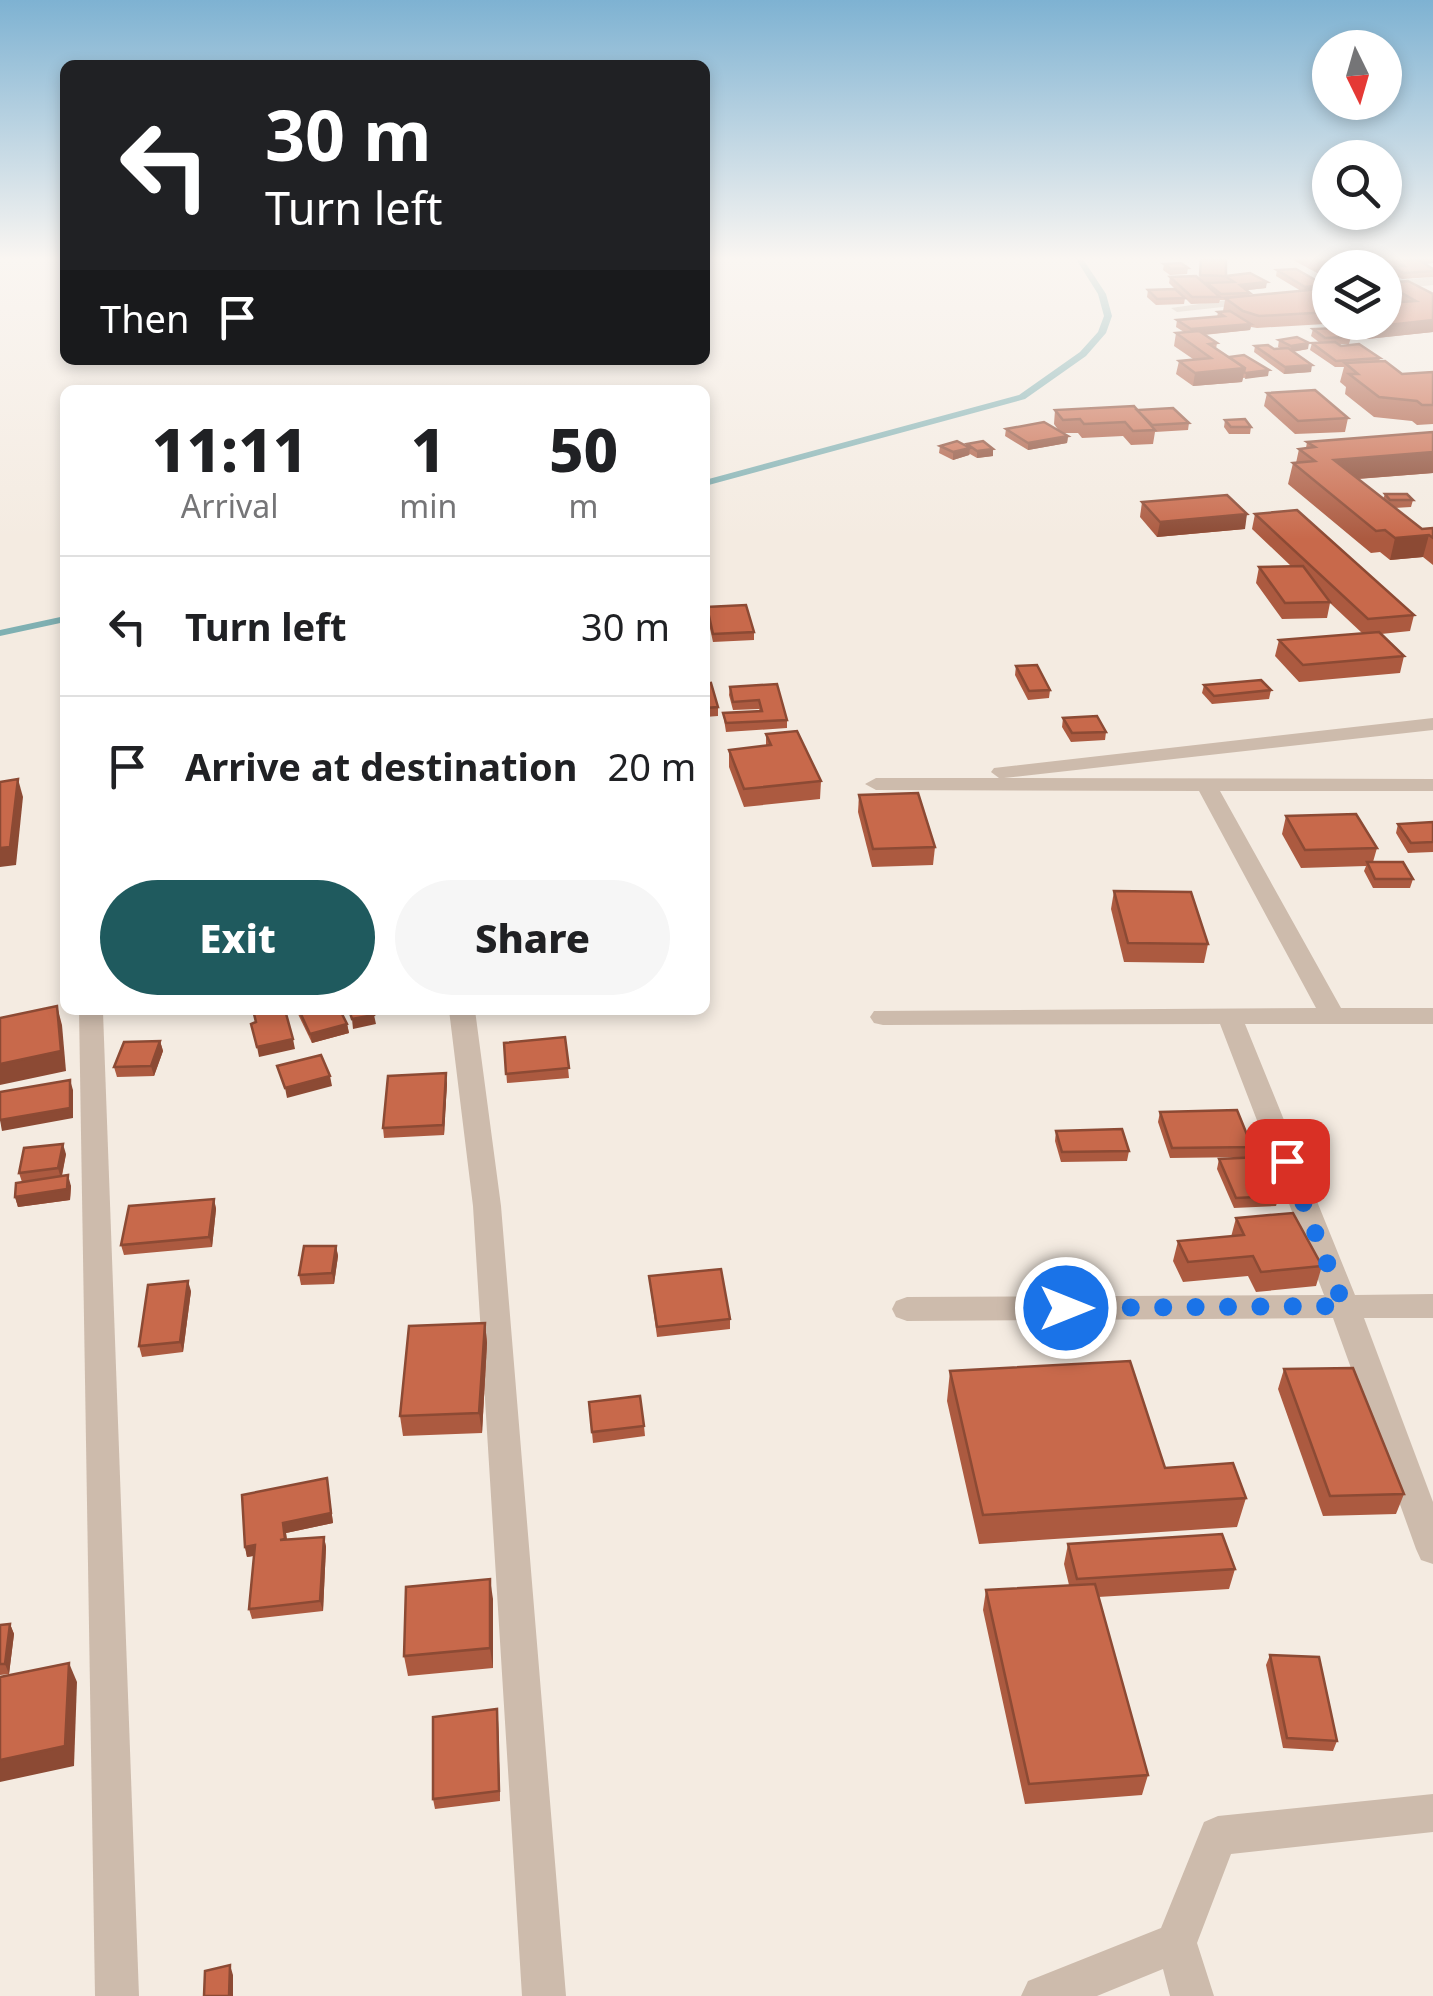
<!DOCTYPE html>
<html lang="en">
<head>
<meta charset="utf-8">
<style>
	body { margin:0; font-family:"Noto Sans",sans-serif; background:#f6f6f6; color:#202124; height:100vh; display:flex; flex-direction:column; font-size:38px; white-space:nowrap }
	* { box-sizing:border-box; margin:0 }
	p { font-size:32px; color:#757577 }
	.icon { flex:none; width:55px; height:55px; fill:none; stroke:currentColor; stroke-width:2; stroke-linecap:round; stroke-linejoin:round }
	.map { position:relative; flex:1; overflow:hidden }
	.drawer { position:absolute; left:60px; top:385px; width:650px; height:630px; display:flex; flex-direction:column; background:#fff; border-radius:15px; box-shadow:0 5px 15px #0003 }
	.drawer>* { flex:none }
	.banner { position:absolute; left:60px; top:60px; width:650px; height:305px; border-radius:15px; box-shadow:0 5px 15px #0003; background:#202124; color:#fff; overflow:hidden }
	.needle { width:65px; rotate:175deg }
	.controls { position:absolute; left:1312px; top:30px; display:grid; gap:20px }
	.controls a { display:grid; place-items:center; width:90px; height:90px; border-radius:50%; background:#fff; box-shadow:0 5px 15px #0003; font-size:50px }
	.pin { position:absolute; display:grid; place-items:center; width:85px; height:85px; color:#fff; margin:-42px; border-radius:20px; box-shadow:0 5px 15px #0006 }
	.me { position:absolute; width:110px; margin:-55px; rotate:90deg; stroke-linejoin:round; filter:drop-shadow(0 0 8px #0008) }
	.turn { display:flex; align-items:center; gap:35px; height:210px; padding:0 40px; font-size:45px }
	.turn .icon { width:130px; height:130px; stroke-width:2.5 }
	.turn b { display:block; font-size:70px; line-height:85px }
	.then { display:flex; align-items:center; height:95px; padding:0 40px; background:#0003; gap:20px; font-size:38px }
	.eta { display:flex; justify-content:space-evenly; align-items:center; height:170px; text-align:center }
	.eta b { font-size:60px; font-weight:800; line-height:70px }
	.primary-button { display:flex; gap:20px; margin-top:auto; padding:20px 40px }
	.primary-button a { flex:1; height:115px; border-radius:60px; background:#1f5a5e; color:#fff; font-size:40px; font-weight:800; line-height:115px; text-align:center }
	.primary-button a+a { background:#f6f6f6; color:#202124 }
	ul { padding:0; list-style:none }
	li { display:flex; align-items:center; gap:30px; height:140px; padding:0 40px; border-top:2px solid #e0e0e0 }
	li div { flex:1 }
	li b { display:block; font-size:38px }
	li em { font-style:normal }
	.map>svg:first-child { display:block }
</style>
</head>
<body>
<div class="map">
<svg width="1433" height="1996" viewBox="0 0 1433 1996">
	<rect width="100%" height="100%" fill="#f4ebe1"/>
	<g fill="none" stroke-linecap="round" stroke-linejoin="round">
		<!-- stream -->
		<g fill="#7fb0b2" fill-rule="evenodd">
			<path d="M1076 259H1083L1106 294 1112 316 1106 333 1086 356 1025 399 705 486V480L1019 395 1080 352 1098 332 1104 316 1098 294Z"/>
			<path d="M65 616V622L0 636V630Z"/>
		</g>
		<!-- minor -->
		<g fill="#cdbbac" fill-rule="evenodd">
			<path d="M1433 277V285L1385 290V282Z"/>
			<path d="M1255 296 1259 303 1177 312 1171 308Z"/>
			<path d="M1433 718V730L1004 778 1433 779V791H1220L1341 1008H1433V1024H1245L1355 1295 1433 1294V1318H1364L1433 1502V1564L1421 1560 1416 1549 1333 1318 907 1321 896 1317 892 1309 896 1301 907 1297 1324 1295 1220 1024 883 1025 874 1023 870 1017 874 1011 1316 1008 1199 791 876 790 865 784 876 778H999L991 772 994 768Z"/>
			<path d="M79 1010 103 1012 139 1996H95Z"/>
			<path d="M449 1010H475L501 1206 566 1996H522L473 1206Z"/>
			<path d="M1433 1794V1832L1231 1854 1197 1943 1214 1996H1170L1163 1969 1097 1996H1021L1028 1981 1161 1928 1204 1822 1218 1816Z"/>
		</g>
	</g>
	<!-- wall -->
	<g fill="#ac5a40">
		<path d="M1201 259 1226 276 1266 288 1247 290 1250 293 1249 296 1301 291 1276 276 1277 270 1324 285V289L1330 288V322H1385V283L1433 294V332L1367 339 1342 323 1257 328 1251 327 1250 330 1204 335 1217 343 1216 349 1229 357 1268 376 1243 378 1242 382 1193 386 1176 374 1179 361 1193 359 1174 346 1176 333 1184 332 1176 327 1177 320 1217 317 1218 312H1224L1223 311 1225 300H1220L1219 303 1191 304 1185 298 1184 304 1156 305 1147 297 1148 290 1177 291 1169 283 1170 277 1199 279Z"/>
		<path d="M1291 259H1433V263L1424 264 1433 269V277L1402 279 1394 275 1385 268H1348L1343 265 1342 268H1330L1319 274Z"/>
		<path d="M1164 264 1188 268 1187 274 1170 275 1163 270Z"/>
		<path d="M1313 329 1351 337 1349 344H1339L1380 358 1379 362 1402 374 1433 372V424L1417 425 1412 421 1374 417 1345 394 1346 387 1340 382 1344 367H1335L1310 350 1312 343H1320L1311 336Z"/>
		<path d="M1279 340 1308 349 1293 352 1311 372 1284 374 1254 352 1255 346 1274 349H1282L1278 347Z"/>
		<path d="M1267 393 1348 418 1345 432 1295 434 1264 406Z"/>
		<path d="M1055 410H1137L1189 423 1188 430 1155 432 1153 444 1131 445 1123 436 1082 438 1078 433H1063L1068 436 1067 443 1028 450 1005 436 1006 429 1059 431 1054 424Z"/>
		<path d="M1225 420 1251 427 1250 434H1229L1224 427Z"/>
		<path d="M1433 432V473L1358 479 1383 499 1385 494 1413 500 1411 507 1394 508 1422 529 1433 528V565L1423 557 1390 560 1380 552 1371 553 1288 484 1293 463H1296L1299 449 1306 448 1307 442Z"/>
		<path d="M967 444 993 456 977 458 970 454 969 455 953 460 939 453 940 446H966Z"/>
		<path d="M1142 502 1245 529 1157 537 1140 517Z"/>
		<path d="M1255 514 1414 615 1410 631 1381 634 1404 656 1400 673 1299 682 1275 656 1279 640 1362 633 1330 603 1327 618 1282 619 1256 583 1259 567 1291 566 1252 529Z"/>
		<path d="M707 607 754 632V640L713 642 707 615Z"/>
		<path d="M1016 666 1050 690 1049 698 1028 700 1015 675Z"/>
		<path d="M705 684 718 707V716L705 717Z"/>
		<path d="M777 684 787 720V728L726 732 723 713 760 711 759 709 733 710 729 695 730 687Z"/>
		<path d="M1204 685 1271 690 1269 699 1212 704 1202 693Z"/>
		<path d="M1063 718 1106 732 1105 740 1071 742 1062 727Z"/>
		<path d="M766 734 821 781 820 799 744 807 729 767V750L766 746Z"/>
		<path d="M859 795 935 847 933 865 872 867 858 812Z"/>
		<path d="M1286 816 1377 848 1373 862 1413 879 1410 888H1373L1364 871 1366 866 1301 868 1282 834Z"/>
		<path d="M1433 822V852L1408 853 1396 833 1398 824Z"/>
		<path d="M1114 891 1208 944 1204 963 1124 962 1111 909Z"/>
		<path d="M296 1010H340L347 1024 349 1033 312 1043Z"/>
		<path d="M565 1037 569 1078 507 1083 504 1043Z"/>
		<path d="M160 1041 163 1051 154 1076 117 1077 114 1067Z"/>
		<path d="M447 1083 444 1135 384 1138 383 1128Z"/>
		<path d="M1160 1112 1252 1147 1249 1157 1170 1158 1158 1122Z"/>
		<path d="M1056 1131 1129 1151 1127 1161 1061 1162 1055 1141Z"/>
		<path d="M66 1154 62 1176 71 1186 70 1200 18 1207 15 1197 22 1182 19 1173Z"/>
		<path d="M1219 1159 1279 1196 1276 1206 1234 1208 1217 1169Z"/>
		<path d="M214 1199 216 1209 212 1247 124 1255 121 1245Z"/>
		<path d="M1236 1218 1322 1266 1316 1286 1256 1292 1248 1276 1183 1282 1173 1261 1178 1241 1231 1237Z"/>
		<path d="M336 1246 338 1256 334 1284 301 1285 299 1275Z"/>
		<path d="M649 1276 730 1319V1329L657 1337Z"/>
		<path d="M191 1291 183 1352 142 1357 139 1346Z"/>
		<path d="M485 1323 487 1343 482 1433 403 1436 400 1416Z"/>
		<path d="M1284 1369 1404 1494 1396 1514 1323 1516 1278 1389Z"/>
		<path d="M950 1371 1165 1468 1246 1498 1237 1527 979 1544 947 1401Z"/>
		<path d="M589 1402 644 1426 645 1436 593 1443Z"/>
		<path d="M327 1478 333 1523 286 1533 287 1540 324 1537 326 1547 323 1611 252 1619 249 1609 254 1556 247 1557 245 1547Z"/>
		<path d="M1068 1544 1235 1569 1229 1589 1098 1597 1148 1775 1142 1795 1025 1804 983 1610 986 1590 1069 1585 1064 1564Z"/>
		<path d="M493 1599V1668L408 1676 404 1656Z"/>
		<path d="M10 1624 14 1634 9 1674 0 1675V1625Z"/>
		<path d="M1270 1655 1337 1741 1333 1751 1283 1748 1266 1665Z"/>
		<path d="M498 1720 500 1801 435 1809 433 1799Z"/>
	</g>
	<!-- shaded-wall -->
	<g fill="#8c4a34">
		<path d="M1414 259H1433V263L1413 265Z"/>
		<path d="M1344 260 1342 268H1330V273L1319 274 1321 262Z"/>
		<path d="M1396 269 1394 275 1385 276V270Z"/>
		<path d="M1267 282 1266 288 1239 291 1240 285Z"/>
		<path d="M1324 285 1323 291 1304 293 1305 287Z"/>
		<path d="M1398 291 1395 303 1385 304V292Z"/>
		<path d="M1433 320V332L1367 339 1370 327Z"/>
		<path d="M1251 324 1250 330 1190 336 1191 329Z"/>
		<path d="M1309 343 1308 349 1290 352 1291 346Z"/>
		<path d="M1312 365 1311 372 1284 374 1285 367Z"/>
		<path d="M1245 368 1242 382 1193 386 1195 373Z"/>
		<path d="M1269 370 1268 376 1245 379 1246 373Z"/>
		<path d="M1068 436 1067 443 1028 450V443Z"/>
		<path d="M970 448 969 455 953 460V452Z"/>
		<path d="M993 449V456L977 458V451Z"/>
		<path d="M1433 452V473L1329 481 1334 460Z"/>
		<path d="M1247 514 1245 529 1157 537 1160 522Z"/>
		<path d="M1429 535 1423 557 1390 560 1395 538Z"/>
		<path d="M708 586V602L705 603V587Z"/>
		<path d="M18 779 23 797 16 865 0 867V848Z"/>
		<path d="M57 1006 62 1025 66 1071 0 1085V1064Z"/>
		<path d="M374 1015 376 1024 353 1029 352 1019Z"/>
		<path d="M347 1024 349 1033 312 1043 310 1034Z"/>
		<path d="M293 1039 295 1049 259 1057 257 1047Z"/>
		<path d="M160 1041 163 1051 154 1076 151 1066Z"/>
		<path d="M446 1073 447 1083 444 1135 443 1125Z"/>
		<path d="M330 1076 332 1086 287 1098 285 1088Z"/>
		<path d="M70 1080 73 1090V1118L2 1131 0 1120Z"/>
		<path d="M63 1144 66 1154 61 1179 58 1168Z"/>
		<path d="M68 1175 71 1186 70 1200 18 1207 15 1197Z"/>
		<path d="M214 1199 216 1209 212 1247 209 1237Z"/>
		<path d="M336 1246 338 1256 334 1284 332 1273Z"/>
		<path d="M188 1281 191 1291 183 1352 180 1342Z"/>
		<path d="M485 1323 487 1343 482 1433 479 1413Z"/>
		<path d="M327 1478 333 1523 286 1533 288 1549 283 1523Z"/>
		<path d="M324 1537 326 1547 323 1611 320 1601Z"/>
		<path d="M255 1545 258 1555 247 1557 245 1547Z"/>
		<path d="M490 1579 493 1599V1668L490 1648Z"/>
		<path d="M10 1624 14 1634 9 1674 5 1664Z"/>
		<path d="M69 1663 77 1682 74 1766 0 1782V1760Z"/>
		<path d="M497 1709 498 1720 500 1801 499 1791Z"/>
		<path d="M230 1965 233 1975V1996H229Z"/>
	</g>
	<!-- building -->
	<g fill="#c8694b" stroke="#8c4a34" stroke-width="2.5">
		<path d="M1201 259H1226V276L1250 273 1267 282 1240 285 1250 293 1221 294 1207 283 1234 282 1225 276 1200 275Z"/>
		<path d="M1317 259H1344V260L1321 262Z"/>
		<path d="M1417 259 1433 269V271L1404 273 1393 267 1404 266 1394 261Z"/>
		<path d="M1384 262 1396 269 1360 268 1353 265Z"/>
		<path d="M1181 263 1188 268 1171 269 1164 264Z"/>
		<path d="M1296 269 1324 285 1305 287 1277 270Z"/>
		<path d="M1196 276 1220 297H1192L1170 277Z"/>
		<path d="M1408 281 1433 294V320L1370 327 1363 322H1385V303L1416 301 1398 291 1385 292V283Z"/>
		<path d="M1330 288V312L1259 316 1243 311 1225 298Z"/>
		<path d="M1175 289 1185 298 1157 299 1148 290Z"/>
		<path d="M1230 311 1251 324 1191 329 1177 320 1224 316 1218 312Z"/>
		<path d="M1339 328 1351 337 1325 338 1313 329Z"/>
		<path d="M1199 331 1217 343 1209 344 1245 368 1195 373 1179 361 1211 358 1176 333Z"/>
		<path d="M1297 337 1309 343 1291 346 1279 340Z"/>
		<path d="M1335 342 1341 346 1359 344 1380 358 1336 361 1312 343Z"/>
		<path d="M1268 345 1274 349 1288 348 1312 365 1285 367 1255 346Z"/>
		<path d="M1244 355 1269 370 1246 373 1244 372 1245 368 1229 357Z"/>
		<path d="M1385 361 1402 374 1433 372V405H1422L1417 401 1379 397 1349 374H1358L1345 363Z"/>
		<path d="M1315 390 1348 418 1298 421 1267 393Z"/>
		<path d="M1134 406 1155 430 1133 431 1125 422 1084 424 1080 419 1063 420 1055 410Z"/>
		<path d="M1173 408 1189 423 1152 425 1137 410Z"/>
		<path d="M1245 419 1251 427H1231L1225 420Z"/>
		<path d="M1044 422 1068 436 1028 443 1006 429Z"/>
		<path d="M1433 432V452L1334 460 1422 529 1433 528V538L1429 535 1395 538 1385 530 1376 531 1293 463 1315 461 1299 449 1315 447 1307 442Z"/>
		<path d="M957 441 970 448 953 452 940 446Z"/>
		<path d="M983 441 993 449 977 451 967 444Z"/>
		<path d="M1385 494H1407L1413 500H1390Z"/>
		<path d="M1227 495 1247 514 1160 522 1142 502Z"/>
		<path d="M1297 510 1414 615 1368 619 1255 514Z"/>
		<path d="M1303 566 1330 602 1285 603 1259 567Z"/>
		<path d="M746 605 754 632 713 634 707 607Z"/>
		<path d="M1379 632 1404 656 1303 665 1279 640Z"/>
		<path d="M1037 665 1050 690 1029 691 1016 666Z"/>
		<path d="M1261 680 1271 690 1214 696 1204 685Z"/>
		<path d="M711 683 718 707 705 708V684Z"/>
		<path d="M777 684 787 720 726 723 723 713 762 711 759 700 733 702 730 687Z"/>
		<path d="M1097 716 1106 732 1072 733 1063 718Z"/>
		<path d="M797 731 821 781 744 789 729 750 771 745 766 734Z"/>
		<path d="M18 779 10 847 0 848V782Z"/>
		<path d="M918 793 935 847 873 849 859 795Z"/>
		<path d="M1356 814 1377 848 1305 850 1286 816Z"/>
		<path d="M1433 822V842L1411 843 1398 824Z"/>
		<path d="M1367 862H1403L1413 879H1375Z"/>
		<path d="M1114 891 1191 892 1208 944 1128 943Z"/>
		<path d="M57 1006 61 1051 0 1064V1018Z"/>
		<path d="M253 1010H285L293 1039 257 1047 251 1024 256 1022Z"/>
		<path d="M299 1010H340L347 1024 310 1034Z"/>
		<path d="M349 1010H373L374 1015 352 1019Z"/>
		<path d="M565 1037 569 1068 506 1074 504 1043Z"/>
		<path d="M160 1041 151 1066 114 1067 124 1042Z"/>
		<path d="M321 1055 330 1076 285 1088 277 1066Z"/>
		<path d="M446 1073 443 1125 383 1128 388 1076Z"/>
		<path d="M70 1080V1108L0 1120V1092Z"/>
		<path d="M1237 1110 1252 1147 1172 1148 1160 1112Z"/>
		<path d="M1122 1129 1129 1151 1062 1152 1056 1131Z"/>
		<path d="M63 1144 58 1168 19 1173 24 1148Z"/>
		<path d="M1260 1157 1279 1196 1236 1198 1219 1159Z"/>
		<path d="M68 1175 67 1189 15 1197 16 1183Z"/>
		<path d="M214 1199 209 1237 121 1245 129 1206Z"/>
		<path d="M1293 1213 1322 1266 1261 1272 1253 1256 1188 1262 1178 1241 1244 1235 1236 1218Z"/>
		<path d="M304 1246H336L332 1273 299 1275Z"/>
		<path d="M721 1269 730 1319 657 1327 649 1276Z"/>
		<path d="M188 1281 180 1342 139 1346 148 1285Z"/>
		<path d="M485 1323 479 1413 400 1416 409 1326Z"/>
		<path d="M1130 1361 1165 1468 1233 1463 1246 1498 983 1515 950 1371Z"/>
		<path d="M1353 1368 1404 1494 1330 1496 1284 1369Z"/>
		<path d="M640 1396 644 1426 592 1432 589 1402Z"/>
		<path d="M327 1478 331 1513 283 1523 285 1539 280 1540 324 1537 320 1601 249 1609 255 1545 245 1547 242 1495Z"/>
		<path d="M1222 1534 1235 1569 1077 1579 1068 1544Z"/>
		<path d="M490 1579V1648L404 1656 406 1587Z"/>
		<path d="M1095 1584 1148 1775 1029 1784 986 1590Z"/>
		<path d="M10 1624 5 1664H0V1625Z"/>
		<path d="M1270 1655 1319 1657 1337 1741 1287 1738Z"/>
		<path d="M69 1663 65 1746 0 1760V1677Z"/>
		<path d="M497 1709 499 1791 433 1799V1717Z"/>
		<path d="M230 1965 229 1996H204L205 1971Z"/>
	</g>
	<!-- sky -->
	<linearGradient id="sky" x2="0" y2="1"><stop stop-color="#7eb2d2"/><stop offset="0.48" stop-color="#faf6f2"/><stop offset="1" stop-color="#faf6f2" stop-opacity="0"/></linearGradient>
	<rect width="1433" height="539" fill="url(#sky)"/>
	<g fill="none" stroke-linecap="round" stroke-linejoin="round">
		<!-- route -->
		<path stroke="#1a73e8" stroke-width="18" stroke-dasharray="0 32.4" d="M1066 1308 1344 1306 1287 1161"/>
	</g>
</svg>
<div class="controls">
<a><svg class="needle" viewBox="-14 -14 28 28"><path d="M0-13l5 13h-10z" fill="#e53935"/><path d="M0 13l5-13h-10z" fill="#757577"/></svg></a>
<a><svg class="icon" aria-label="search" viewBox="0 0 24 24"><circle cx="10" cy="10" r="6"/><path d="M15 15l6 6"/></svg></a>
<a><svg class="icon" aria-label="layers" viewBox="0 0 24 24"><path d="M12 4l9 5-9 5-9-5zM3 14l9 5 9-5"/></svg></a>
</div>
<div class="pin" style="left:1287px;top:1161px;background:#d93025"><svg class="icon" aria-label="arrive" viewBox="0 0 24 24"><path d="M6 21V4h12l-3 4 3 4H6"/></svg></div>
<svg class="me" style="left:1066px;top:1308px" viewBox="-20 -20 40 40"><circle r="17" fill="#1a73e8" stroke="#fff" stroke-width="3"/><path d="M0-11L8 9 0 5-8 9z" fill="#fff"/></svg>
<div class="banner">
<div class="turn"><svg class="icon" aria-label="left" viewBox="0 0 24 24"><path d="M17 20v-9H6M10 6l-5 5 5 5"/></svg><div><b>30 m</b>Turn left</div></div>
<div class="then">Then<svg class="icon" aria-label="arrive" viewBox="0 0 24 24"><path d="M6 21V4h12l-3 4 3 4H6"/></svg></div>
</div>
<section class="drawer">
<div class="eta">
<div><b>11:11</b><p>Arrival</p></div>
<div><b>1</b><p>min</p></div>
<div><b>50</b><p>m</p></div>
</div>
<ul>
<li><svg class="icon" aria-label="left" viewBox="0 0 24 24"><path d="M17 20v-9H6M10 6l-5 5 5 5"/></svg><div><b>Turn left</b></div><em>30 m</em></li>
<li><svg class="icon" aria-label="arrive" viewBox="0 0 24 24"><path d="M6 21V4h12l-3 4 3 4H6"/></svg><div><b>Arrive at destination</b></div><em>20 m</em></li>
</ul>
<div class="primary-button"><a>Exit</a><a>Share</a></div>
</section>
</div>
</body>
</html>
